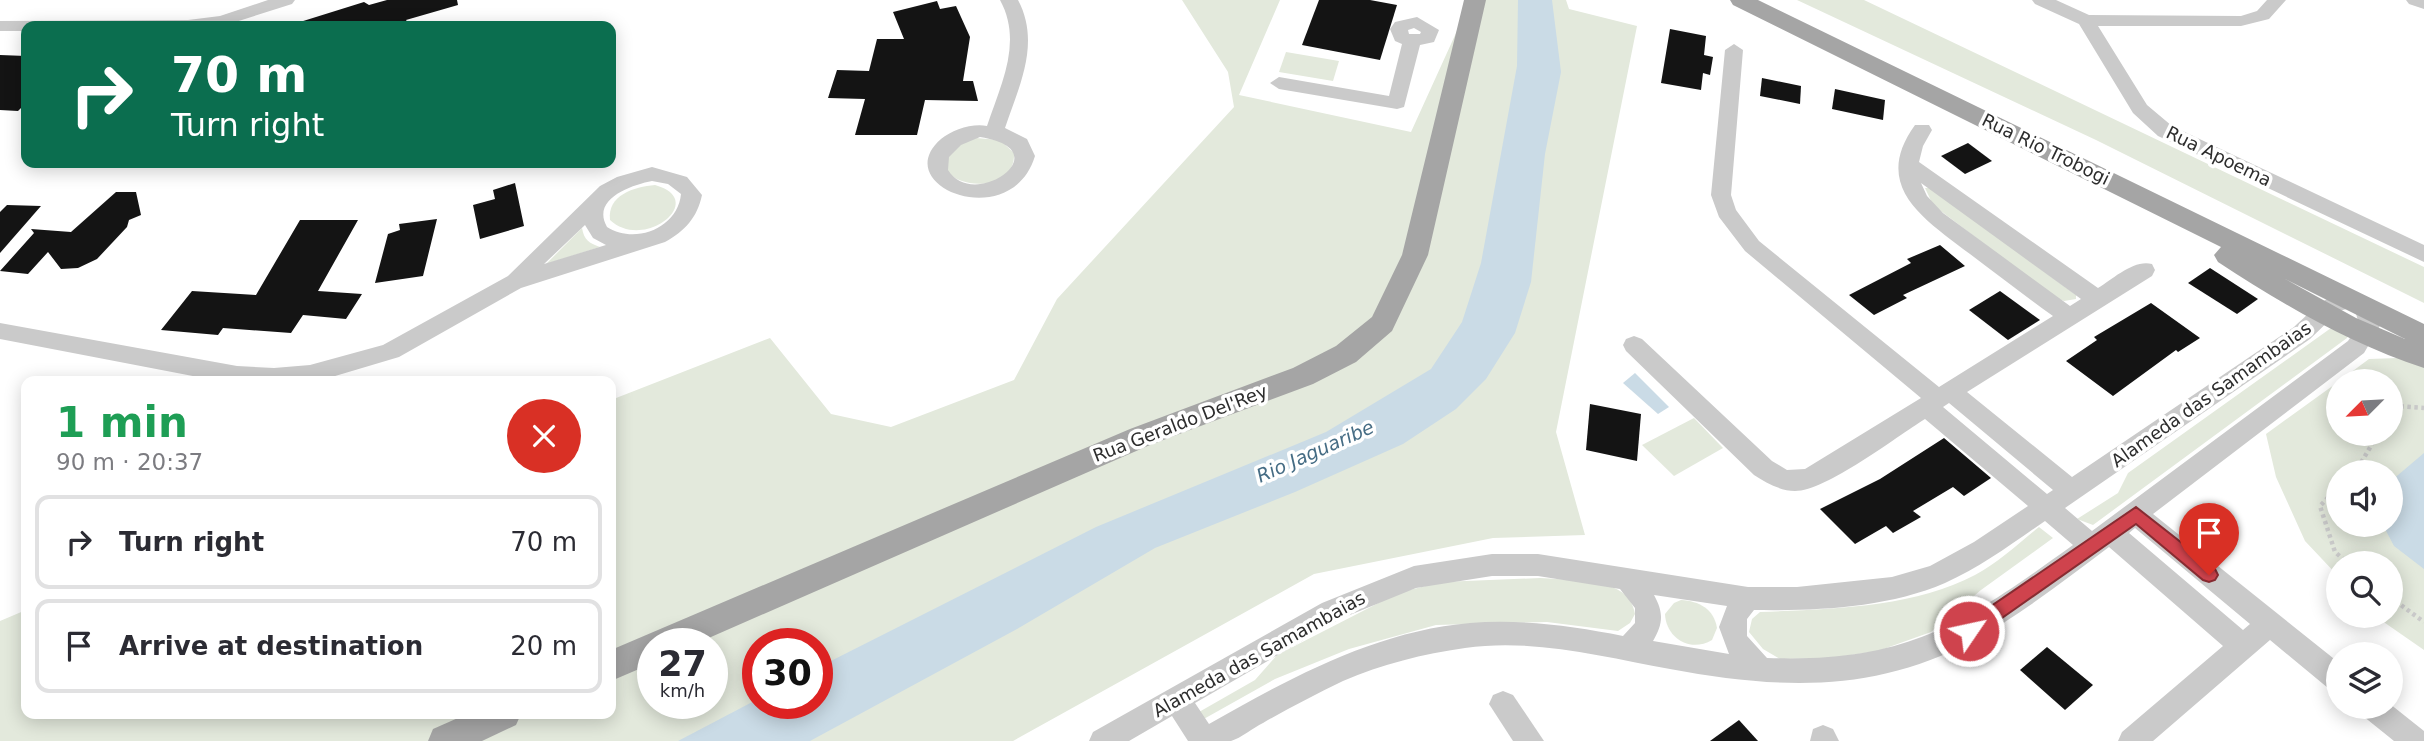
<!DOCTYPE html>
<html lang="en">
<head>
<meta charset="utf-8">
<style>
	body { margin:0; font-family:"DejaVu Sans",sans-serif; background:#f2f2f3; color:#2b2b33; height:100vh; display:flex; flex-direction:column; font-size:26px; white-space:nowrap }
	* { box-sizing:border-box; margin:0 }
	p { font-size:23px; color:#7c7c81 }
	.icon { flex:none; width:38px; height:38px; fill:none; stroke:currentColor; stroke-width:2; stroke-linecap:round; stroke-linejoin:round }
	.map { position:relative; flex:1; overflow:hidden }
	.drawer { position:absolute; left:21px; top:376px; width:595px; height:343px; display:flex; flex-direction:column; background:#fff; border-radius:14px; box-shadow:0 4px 18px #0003 }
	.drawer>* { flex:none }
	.top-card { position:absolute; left:21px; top:21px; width:595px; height:147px; border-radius:14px; box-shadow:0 4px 18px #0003; background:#0b6e4f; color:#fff; overflow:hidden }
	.needle { width:46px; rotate:246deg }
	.buttons { position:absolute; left:2326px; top:369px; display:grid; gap:14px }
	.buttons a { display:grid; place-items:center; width:77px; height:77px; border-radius:50%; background:#fff; box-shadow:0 4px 18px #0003; font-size:35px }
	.speed { position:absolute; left:637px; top:628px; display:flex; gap:14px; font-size:35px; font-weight:700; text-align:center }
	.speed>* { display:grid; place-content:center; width:91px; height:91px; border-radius:50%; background:#fff; box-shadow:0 4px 18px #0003; line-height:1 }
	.speed small { font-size:18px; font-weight:400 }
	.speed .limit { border:10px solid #d22; background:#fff; color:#111 }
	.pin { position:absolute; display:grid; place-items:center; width:60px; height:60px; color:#fff; margin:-72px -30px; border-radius:50% 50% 50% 0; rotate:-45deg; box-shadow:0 0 7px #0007 }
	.pin .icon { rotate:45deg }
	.me { position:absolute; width:77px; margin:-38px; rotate:56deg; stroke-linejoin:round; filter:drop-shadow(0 0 5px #0008) }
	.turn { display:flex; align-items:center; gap:24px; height:147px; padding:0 35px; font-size:32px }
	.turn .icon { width:91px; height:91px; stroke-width:2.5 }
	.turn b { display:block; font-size:49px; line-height:60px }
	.round { display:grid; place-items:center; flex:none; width:74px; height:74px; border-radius:37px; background:#f2f2f3 }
	.overview { display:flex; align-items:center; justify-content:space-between; height:119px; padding:0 35px }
	h1 { font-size:42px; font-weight:700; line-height:52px; color:#1e9e55 }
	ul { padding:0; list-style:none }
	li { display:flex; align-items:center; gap:21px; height:94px; margin:0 14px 10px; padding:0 21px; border:4px solid #e1e1e2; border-radius:14px }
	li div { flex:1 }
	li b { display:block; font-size:26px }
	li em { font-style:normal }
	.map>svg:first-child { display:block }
</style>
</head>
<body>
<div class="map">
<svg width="2424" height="741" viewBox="0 0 2424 741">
	<rect width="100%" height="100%" fill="#fff"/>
	<!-- green -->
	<g fill="#e3e9dc" fill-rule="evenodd">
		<path d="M1182 0H1280L1239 95 1411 132 1471 0H1566L1569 9 1637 26 1556 432 1585 535 1493 538 1314 574 1013 741H0V621L26 610V714H611V400L770 338 831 414 891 427 1014 380 1057 299 1234 107 1228 72ZM653 644H712V704H653ZM758 644H817V704H758Z"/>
		<path d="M1797 0H1864L2424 267V303L2096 140Z"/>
		<path d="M1286 52 1339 61 1333 81 1279 72Z"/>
		<path d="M976 138 1000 140 1014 153C1016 187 967 192 947 172V155L954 147Z"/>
		<path d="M655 185C709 200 644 252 610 220 607 195 634 187 655 185Z"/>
		<path d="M1925 188H1930L2076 295V299L2064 301 2054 297 1933 205Z"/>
		<path d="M582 228C584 240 589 243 600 247L546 264Z"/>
		<path d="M2331 328 2349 334 2347 338 2093 525 2077 519 2118 493 2128 473Z"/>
		<path d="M2398 358 2424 367V650L2375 616H2390V564H2338V576L2305 541 2276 477 2266 434 2338 382V434H2390V382H2338L2369 359ZM2338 472H2390V525H2338Z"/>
		<path d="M1694 418 1723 448 1674 476 1642 445Z"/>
		<path d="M2039 527 2053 538 1981 590 1931 632 1878 651 1831 658 1780 659 1763 649 1749 632 1752 619 1760 612C1829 609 1913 608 1975 575 1998 563 2019 543 2039 527Z"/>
		<path d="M1540 578C1563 580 1615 578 1629 599 1632 603 1634 609 1635 614L1630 623 1618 631 1547 622 1436 625 1349 649 1275 679 1202 720 1199 712 1255 680 1277 655 1398 593 1441 582Z"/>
		<path d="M1681 600C1699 601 1714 609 1717 628L1712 640C1690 653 1666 638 1665 614L1674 603Z"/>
	</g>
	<!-- water -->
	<g fill="#cadbe6">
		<path d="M1518 0H1552L1561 72 1545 154 1531 282 1515 333 1486 379 1456 409 1403 444 1295 492 1155 548 1017 629 810 741H678L758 699V704H817V668L1096 527 1326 432 1431 369 1462 322 1481 263 1517 66Z"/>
		<path d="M1635 373 1669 407 1658 414 1623 383Z"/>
		<path d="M2424 453V569L2394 546 2383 525H2390L2391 481Z"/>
	</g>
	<!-- building -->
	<g fill="#141414">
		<path d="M387 0H457L458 5 406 20 408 23 396 26H301L300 22 364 2 369 5Z"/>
		<path d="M1319 0H1370L1397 5 1380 60 1302 45Z"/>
		<path d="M937 1 940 9 956 6 970 37 963 81H973L978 101 925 100 917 135H855L865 99 828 98 837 70 869 71 877 39H904L893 12Z"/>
		<path d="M1670 29 1706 36 1704 55 1713 57 1710 75 1703 73 1701 90 1661 83Z"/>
		<path d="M0 55 26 56V103L18 111 0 110Z"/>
		<path d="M1762 78 1801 86 1800 104 1760 96Z"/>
		<path d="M1835 89 1885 100 1883 120 1832 109Z"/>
		<path d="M1968 143 1992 161 1965 174 1941 156Z"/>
		<path d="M515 183 524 226 480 239 473 205 495 199 493 190Z"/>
		<path d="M116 192H136L141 215 129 220 127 227 97 259 78 268 61 269 48 252 28 274 0 271 34 233 31 229 71 232Z"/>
		<path d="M7 205 41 206 0 253V212Z"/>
		<path d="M437 219 423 276 375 283 388 234 400 230 399 224Z"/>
		<path d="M300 220H358L318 291 362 294 346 319 303 315 291 333 223 328 218 335 161 330 192 291 256 295Z"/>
		<path d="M1940 245 1965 266 1903 295 1907 298 1874 315 1849 295 1911 263 1907 259Z"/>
		<path d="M2210 268 2258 299 2237 314 2188 283Z"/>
		<path d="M2000 291 2040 320 2008 340 1969 310Z"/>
		<path d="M2151 303 2200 338 2178 352 2176 350 2113 396 2066 361 2097 340 2094 337Z"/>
		<path d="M1590 404 1641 414 1637 461 1586 450Z"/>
		<path d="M1944 438 1991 478 1964 496 1953 487 1913 511 1921 517 1893 533 1886 526 1855 544 1820 509 1880 479Z"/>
		<path d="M2047 647 2093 685 2065 710 2020 670Z"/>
		<path d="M1739 720 1758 741H1710Z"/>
	</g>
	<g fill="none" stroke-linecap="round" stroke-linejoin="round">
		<!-- path -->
		<g stroke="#cacaca" stroke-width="4.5" stroke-dasharray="3.5 3.5" stroke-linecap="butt">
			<path d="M2390 414 2397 406 2424 408"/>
			<path d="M2351 472 2362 461 2378 434"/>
			<path d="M2338 487 2320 506 2335 552 2349 564"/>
			<path d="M2390 597 2424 622"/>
		</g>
		<!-- minor -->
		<g fill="#cacaca" fill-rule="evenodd">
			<path d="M268 0H295L292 4 223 26H26V31H0V21L188 20 220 16Z"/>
			<path d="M1000 0H1018C1041 43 1019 86 1005 128L1027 139 1035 156C1011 235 887 186 941 139 952 130 972 123 987 126 1001 84 1023 42 1000 0ZM980 137C1063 150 973 212 948 170L949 157 961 145Z"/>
			<path d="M2032 0H2056L2089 15 2241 16 2257 11 2267 0H2286L2269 19 2241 26H2098L2147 105 2172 126 2424 245V262L2158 136 2133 113 2079 24 2035 4Z"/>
			<path d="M2406 0H2424V9L2409 4Z"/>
			<path d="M1417 17 1439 30 1434 42 1420 45 1404 107 1397 109 1279 89 1270 83 1279 77 1389 96 1402 44 1395 41 1390 29 1395 22ZM1414 28 1421 32 1420 34H1409L1408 30Z"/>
			<path d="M1734 44 1743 50 1731 195 1736 210 1759 241 1939 387 2053 316C2025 296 1998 275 1970 254 1926 220 1870 187 1915 125H1929L1932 130 1923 146 1919 162 2098 288C2113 279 2134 259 2152 264L2155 270 2152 276 1967 392 2072 477 2294 327C2312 311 2332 286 2359 294L2361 299 2372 300 2381 324 2364 353 2153 514 2338 662V692L2328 688 2270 640 2153 741H2118L2122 732 2223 646 2109 547C2066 579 2022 614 1974 640 1874 694 1778 689 1670 669 1604 657 1533 638 1465 648 1423 654 1382 664 1343 681 1316 694 1289 708 1263 723 1253 728 1241 738 1231 741 1218 741 1201 741 1188 741L1172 716 1129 741H1089L1093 732 1322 603 1414 566 1492 554H1538L1748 587H1797L1892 577 1930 566 1974 542 2028 506 1925 419C1896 437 1826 491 1795 491 1781 491 1766 483 1754 475L1626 351 1623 345 1626 339 1634 336 1642 339 1772 461 1787 470 1805 469 1921 398 1745 251 1719 217 1711 195 1725 50ZM1921 183 2081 299 2070 306 1943 213 1927 196ZM2354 307 2359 324 2348 341 2092 531 2065 508 2310 339 2339 311ZM1949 403 2053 490 2047 494 1943 407ZM2045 521 2073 545C1963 624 1908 663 1767 658L1747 636V619L1754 610C1816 611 1887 608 1945 583 1981 567 2013 543 2045 521ZM2135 528 2250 624 2243 630 2129 533ZM1492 576H1538L1620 589 1635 608V623L1623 636C1573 626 1521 619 1470 623 1376 631 1290 678 1209 724L1195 703 1340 619 1416 588ZM1654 595 1727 606 1719 627 1729 654 1653 641C1663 624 1664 613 1654 595Z"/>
			<path d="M652 167 687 177 702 195C697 218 685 231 665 242L521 288 399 357 315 382H224L0 339V323L237 366 274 368 310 365 383 345 508 276 600 186 617 177ZM652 181 668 184 681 194C678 228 635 245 607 227 591 199 631 185 652 181ZM585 225 593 238 606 245 544 264Z"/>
			<path d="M1503 691 1513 695 1544 741H1513L1489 704 1493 695Z"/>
			<path d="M2390 704 2424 731V741H2394L2363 716 2359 707H2390Z"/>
			<path d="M1823 725 1833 729 1839 741H1810L1813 729Z"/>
		</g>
		<!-- major -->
		<g fill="#a5a5a5" fill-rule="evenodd">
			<path d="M1464 0H1486L1428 255 1392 331 1356 362 1313 384 1150 445 695 644H653V663L611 681V650L1130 429 1293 368 1336 346 1372 317 1402 255Z"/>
			<path d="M1730 0H1758L2424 324V368C2350 344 2282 304 2218 262L2214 255 2221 247 1733 5ZM2285 279 2405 339 2356 318Z"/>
			<path d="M467 714H521L516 725 482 741H428L433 729Z"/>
		</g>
	</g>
	<!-- route -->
	<path fill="#cf434d" stroke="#872c32" stroke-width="2" d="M2136 507 2215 569 2218 575 2215 580 2209 582 2203 580 2136 524 1975 637 1969 640 1962 637 1960 631 1962 626Z"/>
	<g text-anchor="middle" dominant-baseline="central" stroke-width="7" stroke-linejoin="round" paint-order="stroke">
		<!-- street labels -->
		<g font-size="18" fill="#2d2d2d" stroke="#fff">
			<text transform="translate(2046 149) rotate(26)">Rua Rio Trobogi</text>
			<text transform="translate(2219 156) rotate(26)">Rua Apoema</text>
			<text transform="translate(2211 394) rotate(-35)">Alameda das Samambaias</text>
			<text transform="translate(1180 423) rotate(-21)">Rua Geraldo Del'Rey</text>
			<text transform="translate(1259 654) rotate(-29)">Alameda das Samambaias</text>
		</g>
		<!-- water labels -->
		<g font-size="19" font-style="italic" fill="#456c84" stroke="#fff">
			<text transform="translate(1315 451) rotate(-24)">Rio Jaguaribe</text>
		</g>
	</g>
</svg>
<div class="buttons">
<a><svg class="needle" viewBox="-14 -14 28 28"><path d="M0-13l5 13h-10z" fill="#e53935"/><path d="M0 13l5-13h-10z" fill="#7c7c81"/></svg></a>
<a><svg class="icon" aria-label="sound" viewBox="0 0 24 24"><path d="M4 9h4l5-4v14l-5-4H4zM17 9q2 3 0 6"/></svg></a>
<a><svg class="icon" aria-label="search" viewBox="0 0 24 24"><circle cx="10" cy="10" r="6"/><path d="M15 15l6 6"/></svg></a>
<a><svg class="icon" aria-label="layers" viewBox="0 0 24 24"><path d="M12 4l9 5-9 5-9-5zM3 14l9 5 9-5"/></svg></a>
</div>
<div class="speed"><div>27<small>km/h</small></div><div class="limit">30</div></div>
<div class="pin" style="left:2209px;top:575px;background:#d93025"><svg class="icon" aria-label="arrive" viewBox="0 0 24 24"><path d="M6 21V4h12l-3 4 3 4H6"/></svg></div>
<svg class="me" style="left:1969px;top:631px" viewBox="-20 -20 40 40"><circle r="17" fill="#cf434d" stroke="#fff" stroke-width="3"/><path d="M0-11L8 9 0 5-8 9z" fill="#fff"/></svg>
<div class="top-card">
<div class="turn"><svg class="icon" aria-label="right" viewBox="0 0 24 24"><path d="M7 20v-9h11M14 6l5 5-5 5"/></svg><div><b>70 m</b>Turn right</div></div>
</div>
<section class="drawer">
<div class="overview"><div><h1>1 min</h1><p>90 m · 20:37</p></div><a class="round" style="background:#d93025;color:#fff"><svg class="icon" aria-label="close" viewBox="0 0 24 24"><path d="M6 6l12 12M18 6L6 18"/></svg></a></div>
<ul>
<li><svg class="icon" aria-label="right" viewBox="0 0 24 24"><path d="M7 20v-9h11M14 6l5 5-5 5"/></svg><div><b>Turn right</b></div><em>70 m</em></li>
<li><svg class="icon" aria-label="arrive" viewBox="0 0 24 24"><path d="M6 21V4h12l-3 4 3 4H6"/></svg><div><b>Arrive at destination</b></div><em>20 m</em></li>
</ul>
</section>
</div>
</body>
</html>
